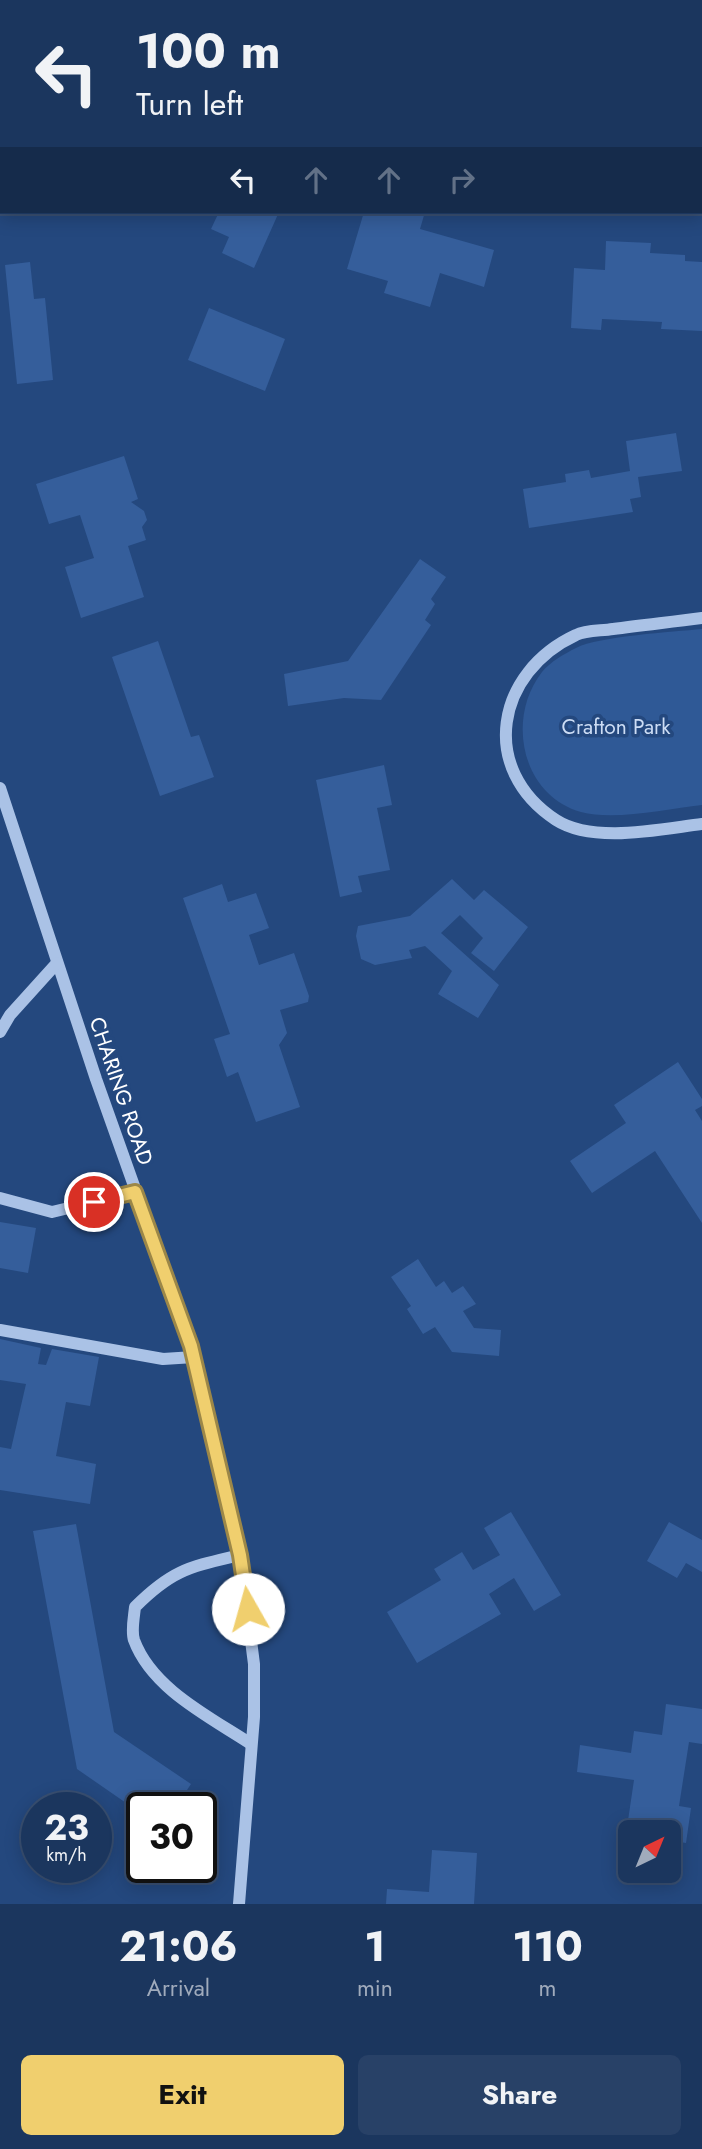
<!DOCTYPE html>
<html lang="en">
<head>
<meta charset="utf-8">
<style>
	body { margin:0; font-family:Jost,sans-serif; background:#284167; color:#f1f3f6; height:100vh; display:flex; flex-direction:column; font-size:26px; white-space:nowrap }
	* { box-sizing:border-box; margin:0 }
	p { font-size:23px; color:#a0abbc }
	.icon { flex:none; width:38px; height:38px; fill:none; stroke:currentColor; stroke-width:2; stroke-linecap:round; stroke-linejoin:round }
	.map { position:relative; height:1904px; overflow:hidden }
	.panel { display:flex; flex-direction:column; background:#1b365e; flex:1 }
	.panel>* { flex:none }
	.hud { position:absolute; left:0px; top:0px; width:704px; height:214px; box-shadow:0 4px 18px #0003,0 0 0 2px #395073; background:#1b365e; color:#f1f3f6; overflow:hidden }
	.needle { width:46px; rotate:43deg }
	.tools { position:absolute; left:618px; top:1820px; display:grid; gap:14px }
	.tools a { display:grid; place-items:center; width:63px; height:63px; border-radius:10px; background:#1b365e; box-shadow:0 4px 18px #0003,0 0 0 2px #395073; font-size:35px }
	.speed { position:absolute; left:21px; top:1792px; display:flex; gap:14px; font-size:35px; font-weight:700; text-align:center }
	.speed>* { display:grid; place-content:center; width:91px; height:91px; border-radius:50%; background:#1b365e; box-shadow:0 4px 18px #0003,0 0 0 2px #395073; line-height:1 }
	.speed small { font-size:18px; font-weight:400 }
	.speed .limit { border:4px solid #111; border-radius:10px; background:#fff; color:#111 }
	.pin { position:absolute; display:grid; place-items:center; width:60px; height:60px; color:#fff; margin:-30px; border:4px solid #fff; border-radius:50%; box-shadow:0 2px 7px #0007 }
	.me { position:absolute; width:77px; margin:-38px; rotate:353deg; stroke-linejoin:round; filter:drop-shadow(0 0 5px #0008) }
	.turn { display:flex; align-items:center; gap:24px; height:147px; padding:0 21px; font-size:32px }
	.turn .icon { width:91px; height:91px; stroke-width:2.5 }
	.turn b { display:block; font-size:49px; line-height:60px }
	.lanes { display:flex; align-items:center; height:66px; padding:0 21px; background:#0003; justify-content:center; gap:35px; direction:ltr }
	.lanes .off { opacity:.35 }
	.eta { display:flex; justify-content:space-evenly; align-items:center; height:119px; text-align:center }
	.eta b { font-size:42px; font-weight:700; line-height:49px }
	.primary-button { display:flex; gap:14px; margin-top:auto; padding:14px 21px }
	.primary-button a { flex:1; height:80px; border-radius:10px; background:#f0cf6e; color:#111; font-size:28px; font-weight:700; line-height:80px; text-align:center }
	.primary-button a+a { background:#284167; color:#f1f3f6 }
	.map>svg:first-child { display:block }
</style>
</head>
<body>
<div class="map">
<svg width="702" height="1904" viewBox="0 0 702 1904">
	<rect width="100%" height="100%" fill="#24487e"/>
	<!-- green -->
	<path fill="#2f5996" d="M702 629V805C667 809 614 821 581 812 521 795 506 718 542 672 550 662 564 654 576 648 599 636 673 632 702 629Z"/>
	<!-- building -->
	<g fill="#355e9b">
		<path d="M219 212H279L254 268 222 253 229 237 211 229Z"/>
		<path d="M364 212H425L420 229 494 250 484 287 440 273 430 307 384 293 388 281 347 269Z"/>
		<path d="M606 241 651 243 650 253 685 255V261L702 262V331L661 329 662 322 602 319 601 330 571 328 574 268 605 270Z"/>
		<path d="M30 262 34 299 45 298 53 380 17 384 5 265Z"/>
		<path d="M209 308 285 339 265 391 188 360Z"/>
		<path d="M676 433 682 471 638 477 641 497 630 499 633 512 529 528 523 489 566 482 565 474 589 470 591 478 630 471 626 441Z"/>
		<path d="M124 456 138 499 131 502 144 511 147 520 142 527 146 540 128 546 144 597 81 618 65 567 94 558 80 515 49 524 36 484Z"/>
		<path d="M420 559 446 577 431 599 435 604 425 620 431 625 381 700 344 698 288 706 284 674 348 661Z"/>
		<path d="M158 641 191 737 199 735 214 777 160 796 112 657Z"/>
		<path d="M384 765 392 805 377 808 390 870 358 876 362 892 340 897 316 780Z"/>
		<path d="M452 879 474 900 484 890 528 927 494 971 471 953 483 938 460 915 441 933 499 985 478 1018 438 994 452 971 425 946 409 950 412 958 375 965 361 959 356 936 358 926 410 916Z"/>
		<path d="M222 884 228 902 256 893 269 928 249 935 259 965 294 953 309 996 308 1002 280 1010 287 1033 279 1045 300 1107 256 1122 238 1072 227 1077 214 1039 230 1034 183 898Z"/>
		<path d="M678 1062 702 1099V1106L695 1110 702 1121V1223L655 1151 592 1193 570 1161 626 1123 614 1105Z"/>
		<path d="M0 1222 36 1228 28 1273 0 1268Z"/>
		<path d="M418 1259 436 1287 444 1281 452 1293 463 1286 476 1304 463 1311 474 1328 501 1330 499 1356 452 1352 435 1327 423 1334 407 1309 411 1306 391 1277Z"/>
		<path d="M0 1339 41 1348 38 1364 46 1365 52 1349 99 1357 90 1406 66 1402 56 1456 96 1464 90 1504 0 1490V1447L11 1449 26 1384 0 1380Z"/>
		<path d="M511 1512 561 1595 534 1611 514 1578 489 1594 501 1614 417 1663 387 1612 441 1580 434 1569 462 1552 473 1570 500 1555 484 1528Z"/>
		<path d="M669 1522 702 1540V1572L686 1563 677 1578 647 1561Z"/>
		<path d="M76 1524 114 1732 191 1784 175 1808H142V1814L77 1769 33 1531Z"/>
		<path d="M666 1704 702 1709V1744L689 1742 679 1806 691 1808 686 1843 668 1840V1832L626 1834 634 1780 577 1772 580 1745 631 1753 634 1731 662 1735Z"/>
		<path d="M432 1850 477 1853 474 1904H386L387 1889 429 1892Z"/>
	</g>
	<g fill="none" stroke-linecap="round" stroke-linejoin="round">
		<!-- minor -->
		<g stroke="#aac2e6" stroke-width="12">
			<path d="M149 0 152 2"/>
			<path d="M702 618C672 622 642 625 613 629 601 631 586 630 576 635 496 672 478 769 556 820 593 844 661 829 702 824"/>
			<path d="M0 788 96 1079 191 1346 240 1555 254 1664V1717L239 1904"/>
			<path d="M0 1032 10 1015 57 963"/>
			<path d="M0 1198 52 1212 135 1192"/>
			<path d="M0 1330 163 1359 194 1357"/>
			<path d="M240 1555C190 1567 173 1569 135 1607 134 1617 131 1631 134 1640 152 1689 210 1717 251 1744"/>
		</g>
	</g>
	<g fill="none" stroke-linecap="round" stroke-linejoin="round">
		<defs>
			<path id="route" d="M94 1202 135 1192 191 1346 240 1555 248 1609"/>
		</defs>
		<!-- route casing -->
		<use href="#route" stroke="#9c8748" stroke-width="18"/>
		<!-- route -->
		<use href="#route" stroke="#f0cf6e" stroke-width="12"/>
	</g>
	<g text-anchor="middle" dominant-baseline="central" stroke-width="7" stroke-linejoin="round" paint-order="stroke">
		<!-- park labels -->
		<g font-size="21" fill="#cdddf5" stroke="#24487e">
			<text x="616" y="727">Crafton Park</text>
		</g>
		<!-- street labels -->
		<g font-size="21" fill="#fff" stroke="#24487e">
			<text transform="translate(121 1091) rotate(71)">CHARING ROAD</text>
		</g>
	</g>
</svg>
<div class="tools">
<a><svg class="needle" viewBox="-14 -14 28 28"><path d="M0-13l5 13h-10z" fill="#e53935"/><path d="M0 13l5-13h-10z" fill="#a0abbc"/></svg></a>
</div>
<div class="speed"><div>23<small>km/h</small></div><div class="limit">30</div></div>
<div class="pin" style="left:94px;top:1202px;background:#d93025"><svg class="icon" aria-label="arrive" viewBox="0 0 24 24"><path d="M6 21V4h12l-3 4 3 4H6"/></svg></div>
<svg class="me" style="left:248px;top:1609px" viewBox="-20 -20 40 40"><circle r="19" fill="#fff"/><path d="M0-13L10 11 0 6-10 11z" fill="#f0cf6e"/></svg>
<div class="hud">
<div class="turn"><svg class="icon" aria-label="left" viewBox="0 0 24 24"><path d="M17 20v-9H6M10 6l-5 5 5 5"/></svg><div><b>100 m</b>Turn left</div></div>
<div class="lanes"><svg class="icon" aria-label="left" viewBox="0 0 24 24"><path d="M17 20v-9H6M10 6l-5 5 5 5"/></svg><svg class="icon off" aria-label="ahead" viewBox="0 0 24 24"><path d="M12 20V5M6 11l6-6 6 6"/></svg><svg class="icon off" aria-label="ahead" viewBox="0 0 24 24"><path d="M12 20V5M6 11l6-6 6 6"/></svg><svg class="icon off" aria-label="right" viewBox="0 0 24 24"><path d="M7 20v-9h11M14 6l5 5-5 5"/></svg></div>
</div>
</div>
<section class="panel">
<div class="eta">
<div><b>21:06</b><p>Arrival</p></div>
<div><b>1</b><p>min</p></div>
<div><b>110</b><p>m</p></div>
</div>
<div class="primary-button"><a>Exit</a><a>Share</a></div>
</section>
</body>
</html>
